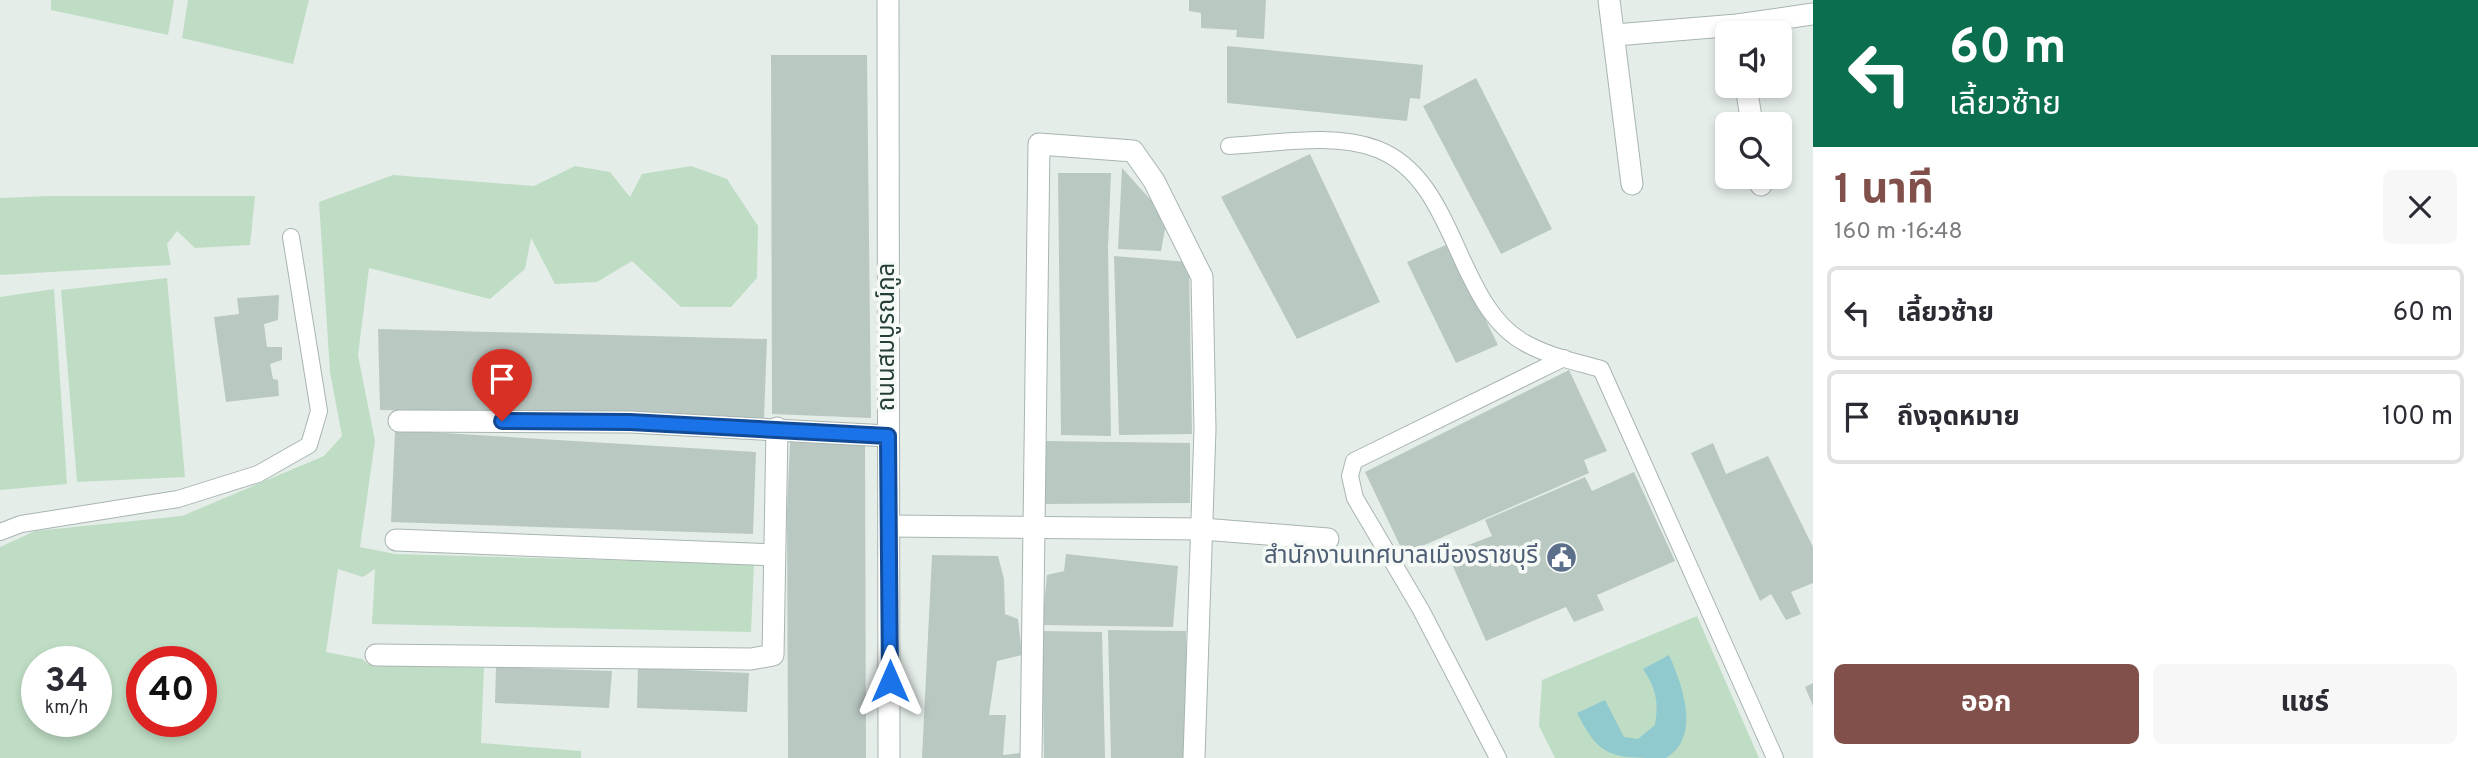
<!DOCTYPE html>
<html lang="th">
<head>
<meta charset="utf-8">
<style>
	body { margin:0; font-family:Overpass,"Noto Sans Thai",sans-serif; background:#f7f7f7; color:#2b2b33; height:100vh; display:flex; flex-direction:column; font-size:26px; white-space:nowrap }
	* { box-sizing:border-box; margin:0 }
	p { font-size:23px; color:#7c7c81 }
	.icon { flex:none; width:38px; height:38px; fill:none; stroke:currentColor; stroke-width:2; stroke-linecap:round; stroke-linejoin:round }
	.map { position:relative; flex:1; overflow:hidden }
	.sheet { display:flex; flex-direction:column; background:#fff; width:665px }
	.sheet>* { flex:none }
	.top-card { background:#0b6e4f; color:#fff; overflow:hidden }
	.tools { position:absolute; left:1715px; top:21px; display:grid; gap:14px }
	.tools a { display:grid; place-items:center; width:77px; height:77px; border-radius:10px; background:#fff; box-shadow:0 4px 10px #0003; font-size:35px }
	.speed { position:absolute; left:21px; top:646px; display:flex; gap:14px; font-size:35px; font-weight:700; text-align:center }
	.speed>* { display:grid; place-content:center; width:91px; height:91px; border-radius:50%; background:#fff; box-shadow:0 4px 10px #0003; line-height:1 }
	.speed small { font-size:18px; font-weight:400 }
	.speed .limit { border:10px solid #d22; background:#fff; color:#111 }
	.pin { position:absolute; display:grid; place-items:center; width:60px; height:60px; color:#fff; margin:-72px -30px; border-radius:50% 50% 50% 0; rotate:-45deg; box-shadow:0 0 7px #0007 }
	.pin .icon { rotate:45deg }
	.me { position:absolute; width:77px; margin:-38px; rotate:0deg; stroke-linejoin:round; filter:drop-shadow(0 0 5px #0008) }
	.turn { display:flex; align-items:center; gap:24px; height:147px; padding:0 21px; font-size:32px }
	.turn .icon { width:91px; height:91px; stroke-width:2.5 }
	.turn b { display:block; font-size:49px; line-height:60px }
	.round { display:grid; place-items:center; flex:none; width:74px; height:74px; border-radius:10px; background:#f7f7f7 }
	.head { display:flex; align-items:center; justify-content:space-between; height:119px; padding:0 21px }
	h1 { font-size:42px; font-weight:700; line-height:52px; color:#81504a }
	.primary-button { display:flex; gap:14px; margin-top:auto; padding:14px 21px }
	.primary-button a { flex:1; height:80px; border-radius:10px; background:#81504a; color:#fff; font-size:28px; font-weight:700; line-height:80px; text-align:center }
	.primary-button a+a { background:#f7f7f7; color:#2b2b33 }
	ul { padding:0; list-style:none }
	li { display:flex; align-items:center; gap:21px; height:94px; margin:0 14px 10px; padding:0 7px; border:4px solid #e1e1e2; border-radius:10px }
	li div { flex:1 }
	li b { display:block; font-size:26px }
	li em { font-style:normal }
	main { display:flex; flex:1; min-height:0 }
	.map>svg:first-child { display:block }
</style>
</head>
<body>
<main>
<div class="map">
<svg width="1813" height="758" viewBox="0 0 1813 758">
	<rect width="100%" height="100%" fill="#e5ede9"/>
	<!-- green -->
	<g fill="#bfddc5" fill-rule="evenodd">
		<path d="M51 0H174L168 35 51 10Z"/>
		<path d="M188 0H309L293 64 182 38Z"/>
		<path d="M575 166 610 172 630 197 642 174 691 166 727 179 758 226 757 278 731 307H681L632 261 597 282 555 284 531 238 525 269 490 299 369 268 358 355 375 441 360 547 395 554 754 564 751 632 372 624 375 569 363 577 338 569 326 652 362 659 368 664 484 668 481 743 581 751V758H0V547L35 531 182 516 324 456 342 436 330 372 319 202 393 175 534 186ZM37 662H96V721H37ZM142 662H201V721H142Z"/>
		<path d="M48 196H255L250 245 195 248 177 231 167 244 171 265 0 275V198Z"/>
		<path d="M167 278 185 477 77 482 61 290Z"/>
		<path d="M54 289 67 484 0 490V297Z"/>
		<path d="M1697 616 1759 758H1555L1539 726 1542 680Z"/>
	</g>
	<!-- water -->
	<path fill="#90cacf" d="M1669 655C1682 684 1702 737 1666 758 1611 758 1600 758 1577 713L1605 700 1624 737 1638 739 1655 725C1659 701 1656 689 1643 669Z"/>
	<!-- building -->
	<g fill="#bac8c2">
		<path d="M1189 0H1266L1264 39 1236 37 1237 30 1201 28V13L1189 11Z"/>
		<path d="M1227 46 1423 65 1420 99 1410 98 1407 121 1227 103Z"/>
		<path d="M771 55H867L871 418 772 414Z"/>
		<path d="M1476 78 1552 229 1501 254 1423 106Z"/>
		<path d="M1310 154 1380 302 1297 339 1221 197Z"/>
		<path d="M1122 168 1167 218 1161 251 1118 249Z"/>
		<path d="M1058 173H1111L1108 248 1111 436 1061 435Z"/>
		<path d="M1448 244 1498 345 1456 363 1407 262Z"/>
		<path d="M1114 256 1189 262 1192 434 1119 435Z"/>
		<path d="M279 295 278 320 264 324 267 347H282V360L270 364 273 379 278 380 279 396 226 402 214 317 239 314 237 298Z"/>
		<path d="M378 329 767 339 764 418 380 410Z"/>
		<path d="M1569 370 1607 451 1584 460 1589 473 1404 554 1365 472Z"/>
		<path d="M395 430 756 452 753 534 391 522Z"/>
		<path d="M1045 441 1190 443V503L1043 504Z"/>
		<path d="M790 442 865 445 866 758H788L787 510Z"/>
		<path d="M1713 443 1726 474 1768 456 1813 547V583L1791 592 1801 614 1786 620 1771 594 1760 601 1691 453Z"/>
		<path d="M1634 472 1675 561 1597 595 1604 610 1574 622 1566 607 1486 641 1447 553 1492 536 1485 520 1585 477 1592 491Z"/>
		<path d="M1066 554 1178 566 1173 627 1042 625 1047 575 1064 571Z"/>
		<path d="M932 555 998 556 1004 579 1005 614 1018 619 1022 655 997 661 989 715H1006L1003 755 1020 753V758H922Z"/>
		<path d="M1108 630 1186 631V758H1111Z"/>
		<path d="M1042 631 1102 632 1105 758H1044Z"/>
		<path d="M496 667 612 671 609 708 495 703Z"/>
		<path d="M638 668 749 673 747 712 637 708Z"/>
		<path d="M1813 683V706L1805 687Z"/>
	</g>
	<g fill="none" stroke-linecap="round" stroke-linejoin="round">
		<defs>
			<g id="service">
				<path d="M1229 146C1275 144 1332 132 1377 149 1458 180 1454 304 1525 343 1548 356 1576 362 1601 369L1775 758"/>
				<path d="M0 532 21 524 178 499 258 474 309 445 319 411 291 237"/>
				<path d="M1498 758 1421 610 1355 498 1350 476 1354 461 1564 358"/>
			</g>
			<g id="minor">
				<path d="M1609 0 1632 184"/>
				<path d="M1615 35 1737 25 1813 14"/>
				<path d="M1746 86 1752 124"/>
				<path d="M1760 177 1761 185"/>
				<path d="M399 421 630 422 888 436"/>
				<path d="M890 526 1202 529 1328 539"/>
				<path d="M396 540 774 555"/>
				<path d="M376 655 751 659 773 655 777 428"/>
				<path d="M1031 758 1039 144 1133 151 1154 181 1202 277 1205 429 1194 758"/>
			</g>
			<path id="tertiary" d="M888 0 889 758"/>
		</defs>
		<!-- service casing -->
		<use href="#service" stroke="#a8b5b0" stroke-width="18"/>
		<!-- minor casing -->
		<use href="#minor" stroke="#a8b5b0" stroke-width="23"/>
		<!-- tertiary casing -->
		<use href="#tertiary" stroke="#a8b5b0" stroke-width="23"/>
		<!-- service -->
		<use href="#service" stroke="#fff" stroke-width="16"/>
		<!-- minor -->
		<use href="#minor" stroke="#fff" stroke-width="21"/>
		<!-- tertiary -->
		<use href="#tertiary" stroke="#fff" stroke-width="21"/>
	</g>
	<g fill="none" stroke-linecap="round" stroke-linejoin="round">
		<defs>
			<path id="route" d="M502 421 630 422 888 436 890 681"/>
		</defs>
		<!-- route casing -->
		<use href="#route" stroke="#114b97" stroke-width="18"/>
		<!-- route -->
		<use href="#route" stroke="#1a73e8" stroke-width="12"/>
	</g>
	<!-- icons -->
	<defs>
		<symbol id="civic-disc" viewBox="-11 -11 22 22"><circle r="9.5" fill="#5c6f8a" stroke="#f6faf7"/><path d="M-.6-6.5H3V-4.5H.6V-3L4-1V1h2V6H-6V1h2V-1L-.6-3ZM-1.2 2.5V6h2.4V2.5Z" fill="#fff"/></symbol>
	</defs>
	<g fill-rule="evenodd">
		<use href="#civic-disc" x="1544" y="540" width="35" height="35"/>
	</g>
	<g text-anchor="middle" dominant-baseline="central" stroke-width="7" stroke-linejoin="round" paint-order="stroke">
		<!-- street labels -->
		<g font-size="24" fill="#253f36" stroke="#f6faf7">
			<text transform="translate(888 337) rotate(-90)">ถนนสมบูรณ์กูล</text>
		</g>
		<!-- service labels -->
		<g font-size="24" fill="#4e5e75" stroke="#f6faf7" text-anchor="end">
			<text x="1538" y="557">สำนักงานเทศบาลเมืองราชบุรี</text>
		</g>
	</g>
</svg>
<div class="tools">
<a><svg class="icon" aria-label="sound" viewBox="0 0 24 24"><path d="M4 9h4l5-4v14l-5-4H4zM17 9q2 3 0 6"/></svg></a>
<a><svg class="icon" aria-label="search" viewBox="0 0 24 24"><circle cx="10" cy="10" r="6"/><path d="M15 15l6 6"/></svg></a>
</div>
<div class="speed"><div>34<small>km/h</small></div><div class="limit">40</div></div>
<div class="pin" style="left:502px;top:421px;background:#d93025"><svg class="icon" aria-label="arrive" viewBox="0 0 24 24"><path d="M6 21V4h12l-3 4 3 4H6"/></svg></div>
<svg class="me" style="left:890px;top:681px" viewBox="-20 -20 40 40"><path d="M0-17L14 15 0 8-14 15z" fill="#1a73e8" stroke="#fff" stroke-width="4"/></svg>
</div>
<section class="sheet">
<div class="top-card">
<div class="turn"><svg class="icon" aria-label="left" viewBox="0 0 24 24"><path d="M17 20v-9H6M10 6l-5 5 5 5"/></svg><div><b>60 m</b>เลี้ยวซ้าย</div></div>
</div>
<div class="head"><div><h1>1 นาที</h1><p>160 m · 16:48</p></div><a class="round"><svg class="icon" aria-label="close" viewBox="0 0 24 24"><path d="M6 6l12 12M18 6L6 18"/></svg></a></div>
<ul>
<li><svg class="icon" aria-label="left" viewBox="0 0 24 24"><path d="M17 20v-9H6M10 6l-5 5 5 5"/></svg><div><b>เลี้ยวซ้าย</b></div><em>60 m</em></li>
<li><svg class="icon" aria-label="arrive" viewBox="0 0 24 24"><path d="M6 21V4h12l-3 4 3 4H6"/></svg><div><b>ถึงจุดหมาย</b></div><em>100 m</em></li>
</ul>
<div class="primary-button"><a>ออก</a><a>แชร์</a></div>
</section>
</main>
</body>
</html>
